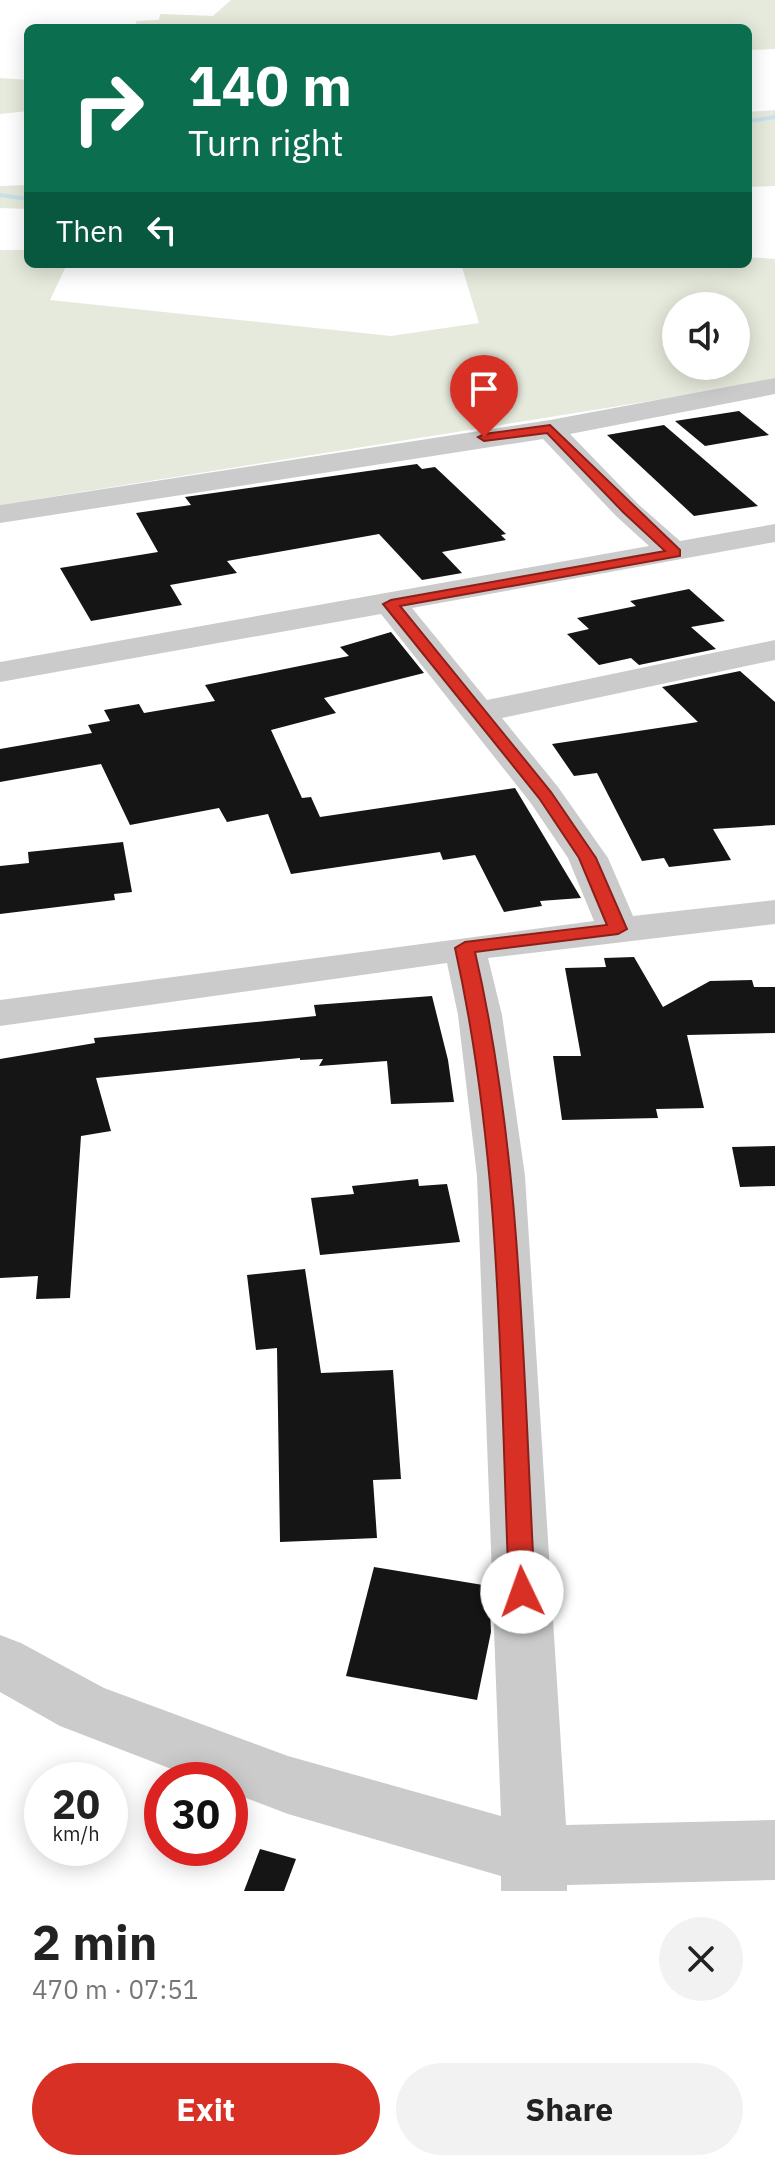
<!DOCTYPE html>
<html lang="en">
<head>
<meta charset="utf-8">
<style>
	body { margin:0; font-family:"IBM Plex Sans",sans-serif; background:#f2f2f2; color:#222; height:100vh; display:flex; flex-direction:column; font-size:30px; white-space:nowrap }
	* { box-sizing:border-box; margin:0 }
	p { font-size:26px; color:#767676 }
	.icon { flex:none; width:44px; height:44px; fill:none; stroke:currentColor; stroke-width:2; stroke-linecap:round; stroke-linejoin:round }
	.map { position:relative; height:1891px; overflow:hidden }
	.panel { display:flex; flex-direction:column; background:#fff; flex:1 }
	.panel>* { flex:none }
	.guide { position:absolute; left:24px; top:24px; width:728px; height:244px; border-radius:12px; box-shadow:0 4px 20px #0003; background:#0b6e4f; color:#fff; overflow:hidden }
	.controls { position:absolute; left:662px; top:292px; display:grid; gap:16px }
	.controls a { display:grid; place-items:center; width:88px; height:88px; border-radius:50%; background:#fff; box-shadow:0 4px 20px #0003; font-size:40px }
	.speed { position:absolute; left:24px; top:1762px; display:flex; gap:16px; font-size:40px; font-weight:700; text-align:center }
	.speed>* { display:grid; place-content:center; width:104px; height:104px; border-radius:50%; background:#fff; box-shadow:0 4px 20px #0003; line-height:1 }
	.speed small { font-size:20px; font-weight:400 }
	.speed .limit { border:12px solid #d22; background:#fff; color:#111 }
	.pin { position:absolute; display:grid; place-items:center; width:68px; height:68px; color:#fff; margin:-82px -34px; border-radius:50% 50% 50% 0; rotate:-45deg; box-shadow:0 0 8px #0007 }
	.pin .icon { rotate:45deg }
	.me { position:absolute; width:88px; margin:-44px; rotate:357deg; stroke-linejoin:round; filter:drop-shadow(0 0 6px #0008) }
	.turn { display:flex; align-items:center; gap:28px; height:168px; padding:0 32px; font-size:36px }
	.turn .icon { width:104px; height:104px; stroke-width:2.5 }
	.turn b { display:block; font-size:56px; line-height:68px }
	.then { display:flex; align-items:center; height:76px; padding:0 32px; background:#0003; gap:16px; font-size:30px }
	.round { display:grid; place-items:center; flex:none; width:84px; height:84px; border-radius:42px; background:#f2f2f2 }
	.head { display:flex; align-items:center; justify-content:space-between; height:136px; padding:0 32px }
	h1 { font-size:48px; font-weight:700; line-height:60px }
	.action { display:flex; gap:16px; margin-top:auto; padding:16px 32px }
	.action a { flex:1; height:92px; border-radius:48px; background:#d93025; color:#fff; font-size:32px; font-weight:700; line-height:92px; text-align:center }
	.action a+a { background:#f2f2f2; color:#222 }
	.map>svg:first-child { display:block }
</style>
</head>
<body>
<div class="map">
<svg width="775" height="1891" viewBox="0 0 775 1891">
	<rect width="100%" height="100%" fill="#fff"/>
	<!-- green -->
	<g fill="#e5eadc" fill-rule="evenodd">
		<path d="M231 0H775V49L748 50V28H137L136 21 159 20 160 14 213 16Z"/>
		<path d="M0 78 28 80V111L0 114Z"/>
		<path d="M775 110V186L748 187V112Z"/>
		<path d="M28 185V209L0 208V186Z"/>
		<path d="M0 250H28V264H67L50 300 391 336 479 323 461 264H748V257L775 259V381L0 505ZM676 306H736V366H676Z"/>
	</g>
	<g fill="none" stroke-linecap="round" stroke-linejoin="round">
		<!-- stream -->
		<g fill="#c9e0e9" fill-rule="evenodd">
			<path d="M775 115V119L748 123V119Z"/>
			<path d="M0 193 28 197V201L0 197Z"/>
		</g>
	</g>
	<!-- building -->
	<g fill="#151515">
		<path d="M739 411 769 435 705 446 675 421Z"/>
		<path d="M664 425 758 506 694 516 607 435Z"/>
		<path d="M417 464 422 469 435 467 506 534 501 535 506 540 442 552 462 573 422 580 379 534 227 561 237 573 170 585 182 605 91 621 60 568 158 552 136 513 191 505 185 497Z"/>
		<path d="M689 589 725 621 691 627 716 649 639 665 631 658 599 665 567 634 589 629 577 618 636 606 630 601Z"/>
		<path d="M391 632 424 673 324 698 336 713 271 730 302 798 311 797 320 817 515 788 581 898 540 901 542 906 504 912 475 855 443 860 440 852 291 874 268 814 227 822 219 808 130 825 101 764 0 782V749L92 733 88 725 110 721 104 710 139 704 144 713 215 701 205 685 349 656 340 647Z"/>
		<path d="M740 671 775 702V825L713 829 731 860 669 867 664 858 642 861 597 773 574 776 552 744 698 722 662 687Z"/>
		<path d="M123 842 132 892 114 894 115 900 0 914V866L29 863 28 852Z"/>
		<path d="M634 957 663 1007 710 981 752 980 754 987H775V1033L687 1035 704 1108 656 1109 658 1118 562 1120 553 1056H581L565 968 606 967 604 958Z"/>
		<path d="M432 996 448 1060 454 1102 391 1104 387 1061 319 1066 323 1059 300 1060V1058L96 1078 111 1131 81 1136 70 1298 36 1299 38 1276 0 1278V1059L95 1043 94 1038 316 1016 314 1005Z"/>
		<path d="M775 1146V1186L740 1187 732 1147Z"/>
		<path d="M418 1179 419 1186 447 1184 460 1242 320 1255 311 1198 354 1194 352 1186Z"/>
		<path d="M305 1269 321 1373 393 1370 401 1479 373 1480 377 1538 280 1542 277 1348 256 1350 247 1275Z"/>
		<path d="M374 1567 489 1586 491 1632 477 1700 346 1676Z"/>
		<path d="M260 1849 296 1859 284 1891H244Z"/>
	</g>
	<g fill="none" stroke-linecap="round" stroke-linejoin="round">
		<!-- minor -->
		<path fill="#cbcbcb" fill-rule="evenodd" d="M775 378V394L570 434 638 504 680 541 775 524V542L412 608 487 700 775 640V660L502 718 558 787 608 858 633 916 775 900V924L488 958 502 1015 525 1176 566 1825 775 1820V1880L567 1885V1891H501V1876L288 1814 230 1792V1780H200L60 1726 0 1692V1635L21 1643 104 1688 288 1756 501 1816 477 1176 458 1015 447 963 0 1026V1000L594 921 568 858 530 802 381 614 0 682V662L649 546 616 516 543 439 0 523V505L550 420Z"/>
	</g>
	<!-- route -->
	<path fill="#d93025" stroke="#8d1f18" stroke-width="2" d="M550 425 680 550V556L400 606 551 792 596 858 627 929 618 934 475 952C523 1161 523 1379 535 1592L531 1600 522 1603 513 1600 509 1592C500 1377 502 1159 455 948L465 942 607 925 579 858 539 798 383 604 391 600 665 551 623 512 547 433 484 441 478 437 484 434Z"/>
</svg>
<div class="controls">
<a><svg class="icon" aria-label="sound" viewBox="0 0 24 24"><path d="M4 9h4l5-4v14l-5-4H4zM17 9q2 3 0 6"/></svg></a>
</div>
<div class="speed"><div>20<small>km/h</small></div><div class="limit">30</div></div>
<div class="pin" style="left:484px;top:437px;background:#d93025"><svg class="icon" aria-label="arrive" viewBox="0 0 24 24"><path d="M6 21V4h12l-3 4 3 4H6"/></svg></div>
<svg class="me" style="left:522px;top:1592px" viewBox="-20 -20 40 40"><circle r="19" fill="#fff"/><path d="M0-13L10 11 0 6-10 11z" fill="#d93025"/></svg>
<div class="guide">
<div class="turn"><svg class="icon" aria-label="right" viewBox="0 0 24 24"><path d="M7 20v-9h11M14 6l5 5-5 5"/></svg><div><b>140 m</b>Turn right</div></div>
<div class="then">Then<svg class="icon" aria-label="left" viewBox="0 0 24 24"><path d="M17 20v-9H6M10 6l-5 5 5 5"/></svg></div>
</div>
</div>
<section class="panel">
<div class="head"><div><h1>2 min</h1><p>470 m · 07:51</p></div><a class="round"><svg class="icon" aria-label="close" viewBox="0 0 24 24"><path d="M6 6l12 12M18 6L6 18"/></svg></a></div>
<div class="action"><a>Exit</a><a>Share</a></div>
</section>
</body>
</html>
